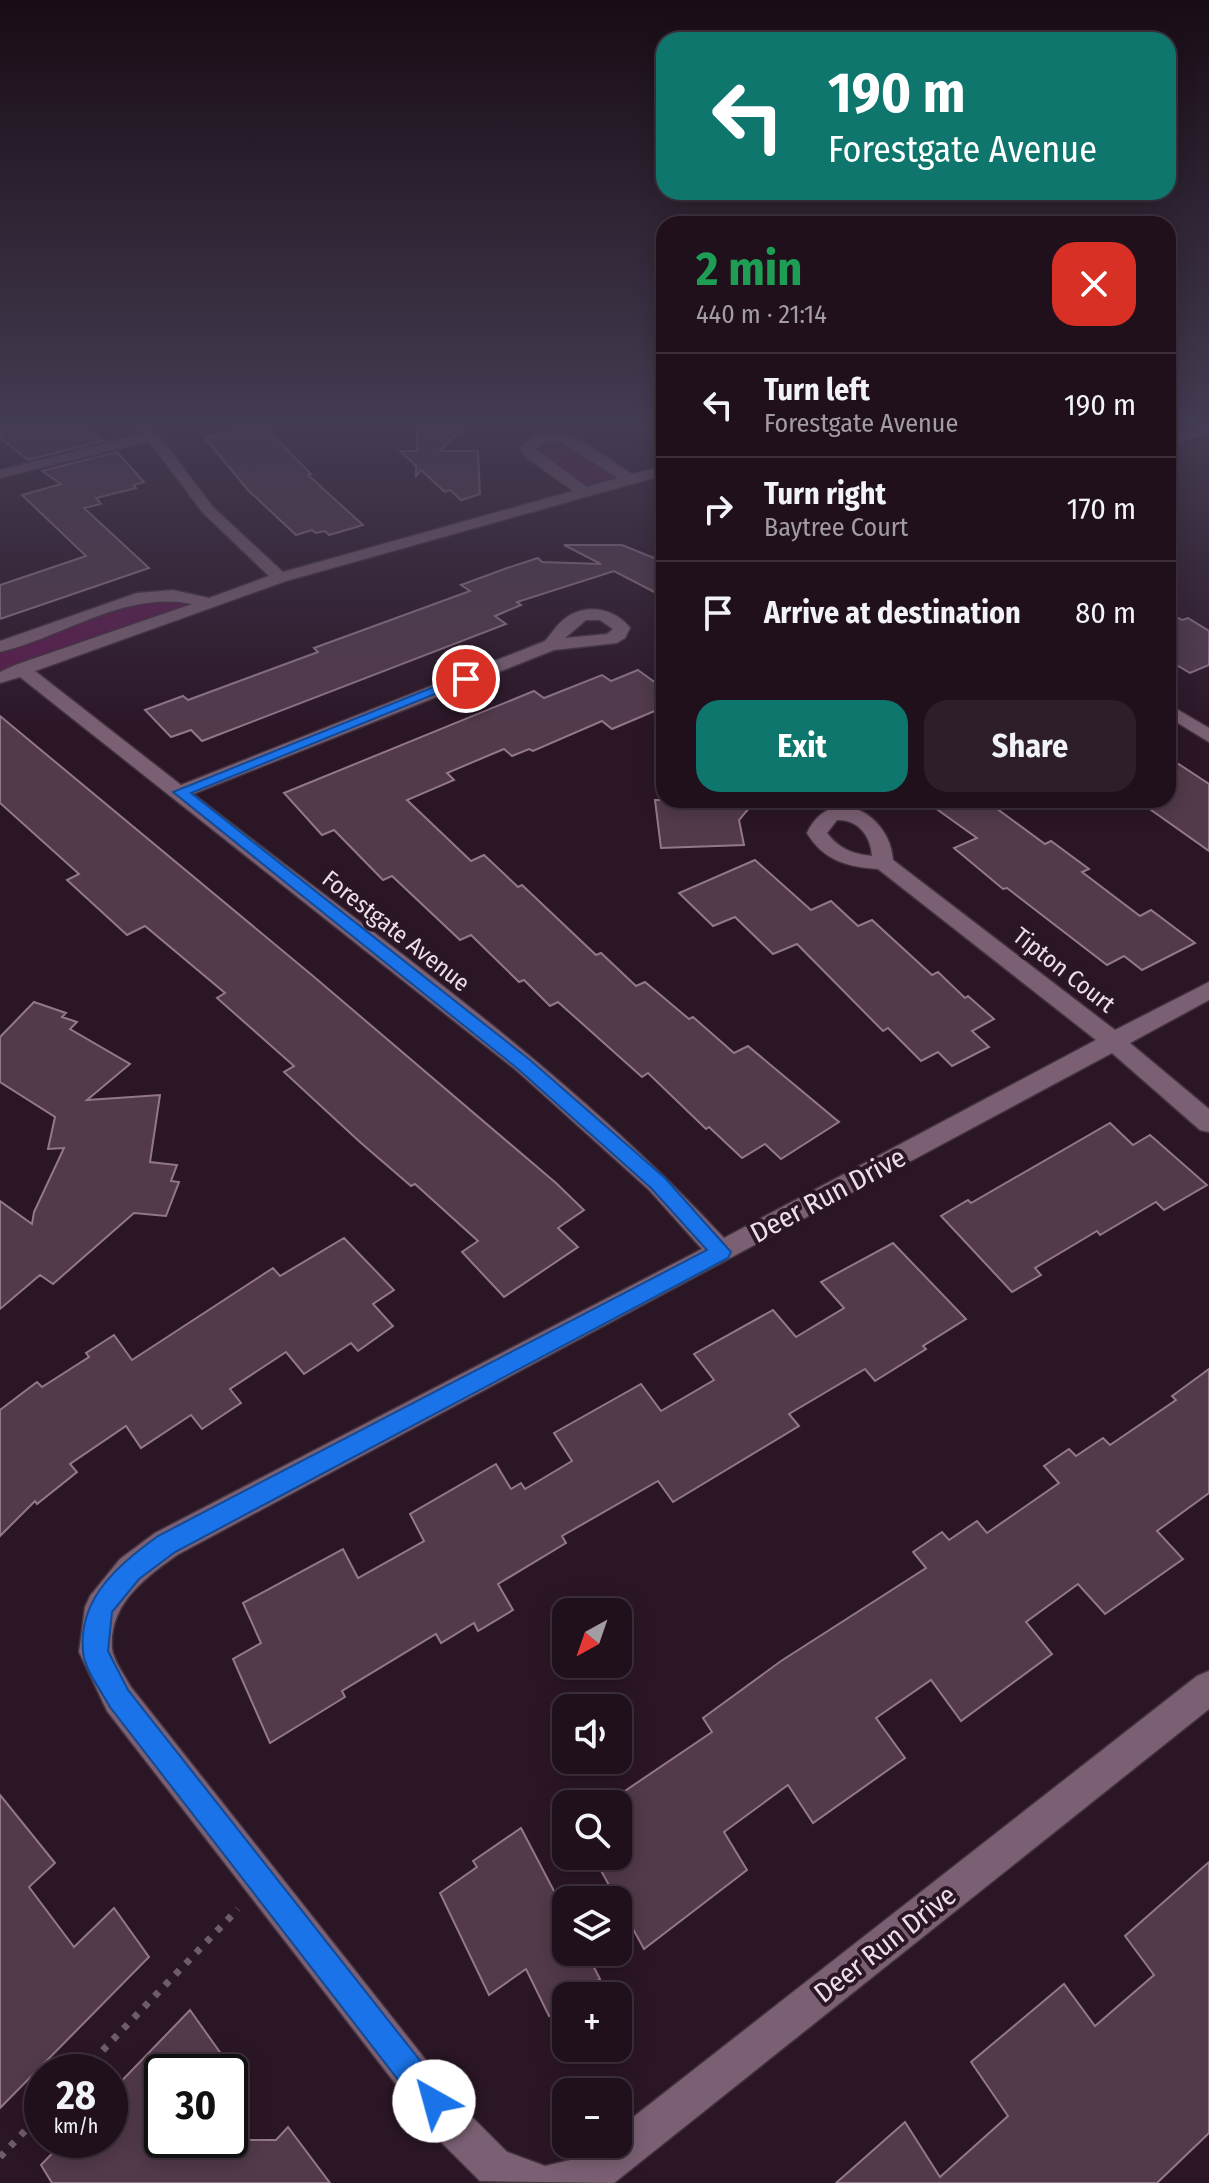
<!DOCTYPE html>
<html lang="en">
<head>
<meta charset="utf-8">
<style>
	body { margin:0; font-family:"Fira Sans Condensed",sans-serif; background:#2d1e29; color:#f1f3f6; height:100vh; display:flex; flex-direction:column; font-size:30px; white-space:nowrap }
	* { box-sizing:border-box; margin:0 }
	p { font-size:26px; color:#a29da3 }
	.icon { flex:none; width:44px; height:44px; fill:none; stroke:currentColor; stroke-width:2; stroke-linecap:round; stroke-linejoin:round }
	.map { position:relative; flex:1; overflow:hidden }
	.side { position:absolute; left:656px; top:216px; width:520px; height:592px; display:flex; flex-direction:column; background:#20101c; border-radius:24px; box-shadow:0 4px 20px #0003,0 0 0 2px #3d303b }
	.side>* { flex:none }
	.guide { position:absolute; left:656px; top:32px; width:520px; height:168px; border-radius:24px; box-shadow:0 4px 20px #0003,0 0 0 2px #3d303b; background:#0f766e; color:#fff; overflow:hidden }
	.needle { width:52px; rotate:220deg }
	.fabs { position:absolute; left:552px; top:1598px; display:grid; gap:16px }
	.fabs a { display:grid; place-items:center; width:80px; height:80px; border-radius:16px; background:#20101c; box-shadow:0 4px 20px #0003,0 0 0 2px #3d303b; font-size:40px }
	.speed { position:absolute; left:24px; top:2054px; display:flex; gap:16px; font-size:40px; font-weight:700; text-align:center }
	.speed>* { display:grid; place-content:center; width:104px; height:104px; border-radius:50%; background:#20101c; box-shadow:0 4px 20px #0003,0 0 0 2px #3d303b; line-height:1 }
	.speed small { font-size:20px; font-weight:400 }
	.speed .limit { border:4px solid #111; border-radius:12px; background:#fff; color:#111 }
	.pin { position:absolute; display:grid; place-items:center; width:68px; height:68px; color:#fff; margin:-34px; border:4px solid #fff; border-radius:50%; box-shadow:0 2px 8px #0007 }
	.me { position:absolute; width:88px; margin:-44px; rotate:322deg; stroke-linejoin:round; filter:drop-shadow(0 0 6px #0008) }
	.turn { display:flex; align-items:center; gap:28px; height:168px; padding:0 40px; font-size:36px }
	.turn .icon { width:104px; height:104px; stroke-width:2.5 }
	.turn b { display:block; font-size:56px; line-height:68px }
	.round { display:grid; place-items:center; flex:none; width:84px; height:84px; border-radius:24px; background:#2d1e29 }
	.overview { display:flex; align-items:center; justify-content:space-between; height:136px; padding:0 40px }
	h1 { font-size:48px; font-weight:700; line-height:60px; color:#1e9e55 }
	.action { display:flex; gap:16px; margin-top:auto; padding:16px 40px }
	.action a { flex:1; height:92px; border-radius:24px; background:#0f766e; color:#fff; font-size:32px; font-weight:700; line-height:92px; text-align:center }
	.action a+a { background:#2d1e29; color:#f1f3f6 }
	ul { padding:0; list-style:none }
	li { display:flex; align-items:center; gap:24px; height:104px; padding:0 40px; border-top:2px solid #3d303b }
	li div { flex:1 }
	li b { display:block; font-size:30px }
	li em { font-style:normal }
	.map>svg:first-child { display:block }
</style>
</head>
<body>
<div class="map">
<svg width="1209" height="2183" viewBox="0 0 1209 2183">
	<rect width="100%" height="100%" fill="#2b1626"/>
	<!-- green -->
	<g fill="#5b1b4d">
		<path d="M553 436 629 479 584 492 532 455V443Z"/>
		<path d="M137 598 207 602 0 678V647Z"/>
	</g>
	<!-- building -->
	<g fill="#523a4b" stroke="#93778a" stroke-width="2">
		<path d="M0 428H84L103 441 28 460 0 438Z"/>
		<path d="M249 428H266L311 474 308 475 363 525 329 535 325 531 316 533 312 530 296 535 248 490 205 438Z"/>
		<path d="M417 428H462L440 451H478L480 494 461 500 450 490 445 492 421 470 416 476V466L400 451H417Z"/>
		<path d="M117 452 144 482 134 485 136 488 96 498 101 504 84 508 149 568 0 619V585L86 556 22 495 61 484 42 471Z"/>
		<path d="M564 545H622L664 562V597L614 571 517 602 521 605 495 616 506 624 202 741 191 730 171 737 145 710 183 696 188 700 318 652 314 648 470 591 461 585 507 568 538 558 542 562 601 564Z"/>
		<path d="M1168 612 1182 620 1188 618 1209 631V665L1190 673 1168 660Z"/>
		<path d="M638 670 664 689V707L612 729 602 721 533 751 529 749 512 756 504 749 447 773 454 780 407 800 471 861 484 855 518 887 522 885 596 955 601 953 636 986 645 982 689 1019 693 1017 734 1053 748 1046 839 1122 781 1159 765 1144 742 1158 709 1127 706 1129 648 1073 642 1077 558 1002 550 1006 524 980 519 982 471 935 460 940 392 876 383 880 334 830 322 835 284 793 534 691 544 698 602 675 611 681Z"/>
		<path d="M0 716 313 976 556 1183 584 1210 558 1228 578 1247 504 1297 462 1252 478 1241 415 1184 411 1186 361 1143 284 1072 294 1066 217 998 225 993 145 926 127 935 67 880 79 874 0 803Z"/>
		<path d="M1168 757 1209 784V851L1137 800H1168Z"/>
		<path d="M655 800H756L739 820 744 845 661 848Z"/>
		<path d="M924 800H985L1045 844 1051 841 1089 869 1082 872 1140 916 1151 910 1195 943 1142 970 1124 956 1107 965 1007 888 1003 889 954 848 977 838Z"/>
		<path d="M755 860 811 910 831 901 858 926 872 920 932 975 938 972 965 998 968 996 994 1019 972 1031 989 1047 952 1066 938 1052 921 1061 888 1028 883 1031 797 944 773 954 735 917 713 926 679 893Z"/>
		<path d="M34 1002 66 1013 62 1017 77 1022 70 1029 130 1064 87 1100 160 1095 150 1162 177 1165 171 1181 179 1182 166 1216 134 1213 53 1284 40 1275 0 1309V1201L32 1224 34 1212 64 1148 48 1149 55 1117 0 1082V1037Z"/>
		<path d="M1110 1123 1133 1145 1150 1135 1207 1185 1164 1210 1156 1202 1100 1235 1097 1231 1035 1268 1041 1275 1012 1292 941 1216 968 1200 971 1203Z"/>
		<path d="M344 1238 394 1290 373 1304 393 1326 358 1351 351 1343 304 1374 286 1352 230 1389 241 1403 202 1429 191 1415 141 1448 126 1426 70 1464 77 1472 37 1504 35 1501 0 1536V1410L37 1382 42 1387 89 1357 86 1353 114 1335 132 1360 273 1268 280 1276Z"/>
		<path d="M893 1243 966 1319 923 1346 926 1349 875 1381 865 1369 789 1414 799 1426 673 1502 658 1481 562 1536 566 1543 498 1584 513 1610 478 1631 474 1623 441 1643 436 1634 342 1691 345 1697 270 1743 233 1659 261 1643 243 1603 343 1549 358 1578 424 1541 410 1514 496 1464 511 1489 521 1483 525 1489 572 1461 554 1433 641 1384 661 1411 714 1380 694 1354 773 1310 796 1337 844 1308 821 1282Z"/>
		<path d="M1209 1369V1493L1157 1531 1183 1559 1105 1614 1078 1584 1026 1622 1052 1654 961 1721 931 1680 876 1718 905 1758 813 1823 788 1785 724 1832 747 1870 644 1949 593 1856H618V1804H587L608 1790 613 1799 712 1732 703 1718 781 1661 926 1568 913 1552 942 1532 949 1540 977 1521 987 1533 1059 1483 1044 1466 1069 1449 1076 1456 1103 1438 1110 1445 1176 1400 1172 1396Z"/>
		<path d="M0 1795 55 1863 29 1887 74 1947 114 1908 149 1957 0 2108Z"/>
		<path d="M521 1828 566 1914V1952H586L600 1979 576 1996H566V2003L549 2016 526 1969 489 1995 440 1893 477 1867 473 1861Z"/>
		<path d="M1209 1862V2133L1157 2183H836L905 2122 940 2177 1008 2116 971 2062 1064 1984 1095 2026 1154 1975 1125 1936Z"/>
		<path d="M190 2010 224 2058 211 2072H162V2140H276L288 2127 330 2183H52L41 2165 65 2140H110V2093Z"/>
	</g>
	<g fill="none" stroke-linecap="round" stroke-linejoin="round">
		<defs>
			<g id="minor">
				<path d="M139 428H153L213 507 283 572 573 491 527 458 520 449C552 409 601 455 632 474L664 466V475L286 581 35 671 181 785 545 641C552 633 558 623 567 617 588 603 616 609 630 628L625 638 617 643 554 650 193 794C374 935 568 1069 724 1238L1096 1040 878 869C847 867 823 860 807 833 831 782 890 813 893 860L1115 1030 1209 982V1000L1130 1043 1209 1109V1132L1200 1130 1112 1053 177 1555C145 1578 109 1604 112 1648 113 1660 125 1676 131 1687L467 2112 507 2152 545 2166 583 2157 599 2144H618V2129L1197 1676 1209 1671V1709L614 2183 480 2181 439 2140 107 1711 79 1652 85 1607 90 1596 120 1559 155 1533 702 1249 649 1190 516 1070 20 677 0 683V672L15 665 192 604C126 590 63 637 0 652V641L137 593 173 590 209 598 269 576 203 513 149 441 0 478V470L143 434ZM561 442 618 478 587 487 535 449 547 442ZM586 620H600L613 629 607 634 565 638ZM837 820C858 819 871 836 872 856 853 854 839 849 827 833Z"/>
				<path d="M1198 428H1209V433L1168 445V437Z"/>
				<path d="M1168 704 1209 728V742L1168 717Z"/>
			</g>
		</defs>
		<!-- minor casing -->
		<use href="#minor" stroke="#43323f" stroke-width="3"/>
		<!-- path -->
		<g stroke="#6f5c6a" stroke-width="7" stroke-dasharray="6 9" stroke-linecap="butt">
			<path d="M82 2072 238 1909"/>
			<path d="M0 2157 42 2113"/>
		</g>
		<!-- minor -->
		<use href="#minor" fill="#7b6073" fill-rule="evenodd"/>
	</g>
	<!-- sky -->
	<linearGradient id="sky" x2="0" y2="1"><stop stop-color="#180c15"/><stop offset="0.58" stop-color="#443c52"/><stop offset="1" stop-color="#443c52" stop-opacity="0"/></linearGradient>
	<rect width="1209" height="733" fill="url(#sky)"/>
	<!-- route -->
	<path fill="#1a73e8" stroke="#114b97" stroke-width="2" d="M461 676 472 679 191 793 530 1060 665 1178 731 1252 728 1258 175 1552 139 1579 112 1612 108 1651 128 1690 444 2091 449 2101 444 2112 434 2116 423 2112 110 1707C102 1692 84 1669 83 1651 78 1597 120 1564 158 1536L707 1250 651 1188 518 1069 173 792Z"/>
	<g text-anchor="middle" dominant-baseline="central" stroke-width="8" stroke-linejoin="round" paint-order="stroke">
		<!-- street labels -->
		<g font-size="24" fill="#eedee9" stroke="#2b1626">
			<text transform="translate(396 931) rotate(38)">Forestgate Avenue</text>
			<text transform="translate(1064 970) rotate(38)">Tipton Court</text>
		</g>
		<!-- near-street labels -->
		<g font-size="28" fill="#eedee9" stroke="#2b1626">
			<text transform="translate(828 1195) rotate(-28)">Deer Run Drive</text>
			<text transform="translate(885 1944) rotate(-38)">Deer Run Drive</text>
		</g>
	</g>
</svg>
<div class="fabs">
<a><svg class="needle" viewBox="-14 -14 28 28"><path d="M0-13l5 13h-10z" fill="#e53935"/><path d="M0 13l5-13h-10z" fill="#a29da3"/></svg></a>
<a><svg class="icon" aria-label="sound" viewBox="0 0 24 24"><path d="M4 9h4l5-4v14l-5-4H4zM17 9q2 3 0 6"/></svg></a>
<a><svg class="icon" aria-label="search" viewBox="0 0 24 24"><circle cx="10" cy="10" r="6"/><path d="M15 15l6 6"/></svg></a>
<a><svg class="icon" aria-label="layers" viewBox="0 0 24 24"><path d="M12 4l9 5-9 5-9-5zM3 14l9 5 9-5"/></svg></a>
<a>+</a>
<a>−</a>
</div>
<div class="speed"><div>28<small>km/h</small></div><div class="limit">30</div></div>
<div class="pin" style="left:466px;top:679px;background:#d93025"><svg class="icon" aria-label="arrive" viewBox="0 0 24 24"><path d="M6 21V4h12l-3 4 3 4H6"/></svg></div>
<svg class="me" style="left:434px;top:2101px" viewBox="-20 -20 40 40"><circle r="19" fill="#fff"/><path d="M0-13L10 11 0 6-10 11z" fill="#1a73e8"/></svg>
<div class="guide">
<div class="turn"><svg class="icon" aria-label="left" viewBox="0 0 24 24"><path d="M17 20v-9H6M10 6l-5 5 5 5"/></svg><div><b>190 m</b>Forestgate Avenue</div></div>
</div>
<section class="side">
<div class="overview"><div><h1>2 min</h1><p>440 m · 21:14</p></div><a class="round" style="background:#d93025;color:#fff"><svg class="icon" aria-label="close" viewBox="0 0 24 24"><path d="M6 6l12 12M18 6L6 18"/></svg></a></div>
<ul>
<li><svg class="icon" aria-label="left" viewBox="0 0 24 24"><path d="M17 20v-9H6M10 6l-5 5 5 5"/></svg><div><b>Turn left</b><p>Forestgate Avenue</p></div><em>190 m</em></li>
<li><svg class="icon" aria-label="right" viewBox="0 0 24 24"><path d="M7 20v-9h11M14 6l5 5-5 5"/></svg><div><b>Turn right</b><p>Baytree Court</p></div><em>170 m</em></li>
<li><svg class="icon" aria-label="arrive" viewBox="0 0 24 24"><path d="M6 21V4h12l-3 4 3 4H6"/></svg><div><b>Arrive at destination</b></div><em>80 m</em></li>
</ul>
<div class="action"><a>Exit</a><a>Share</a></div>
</section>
</div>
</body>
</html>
